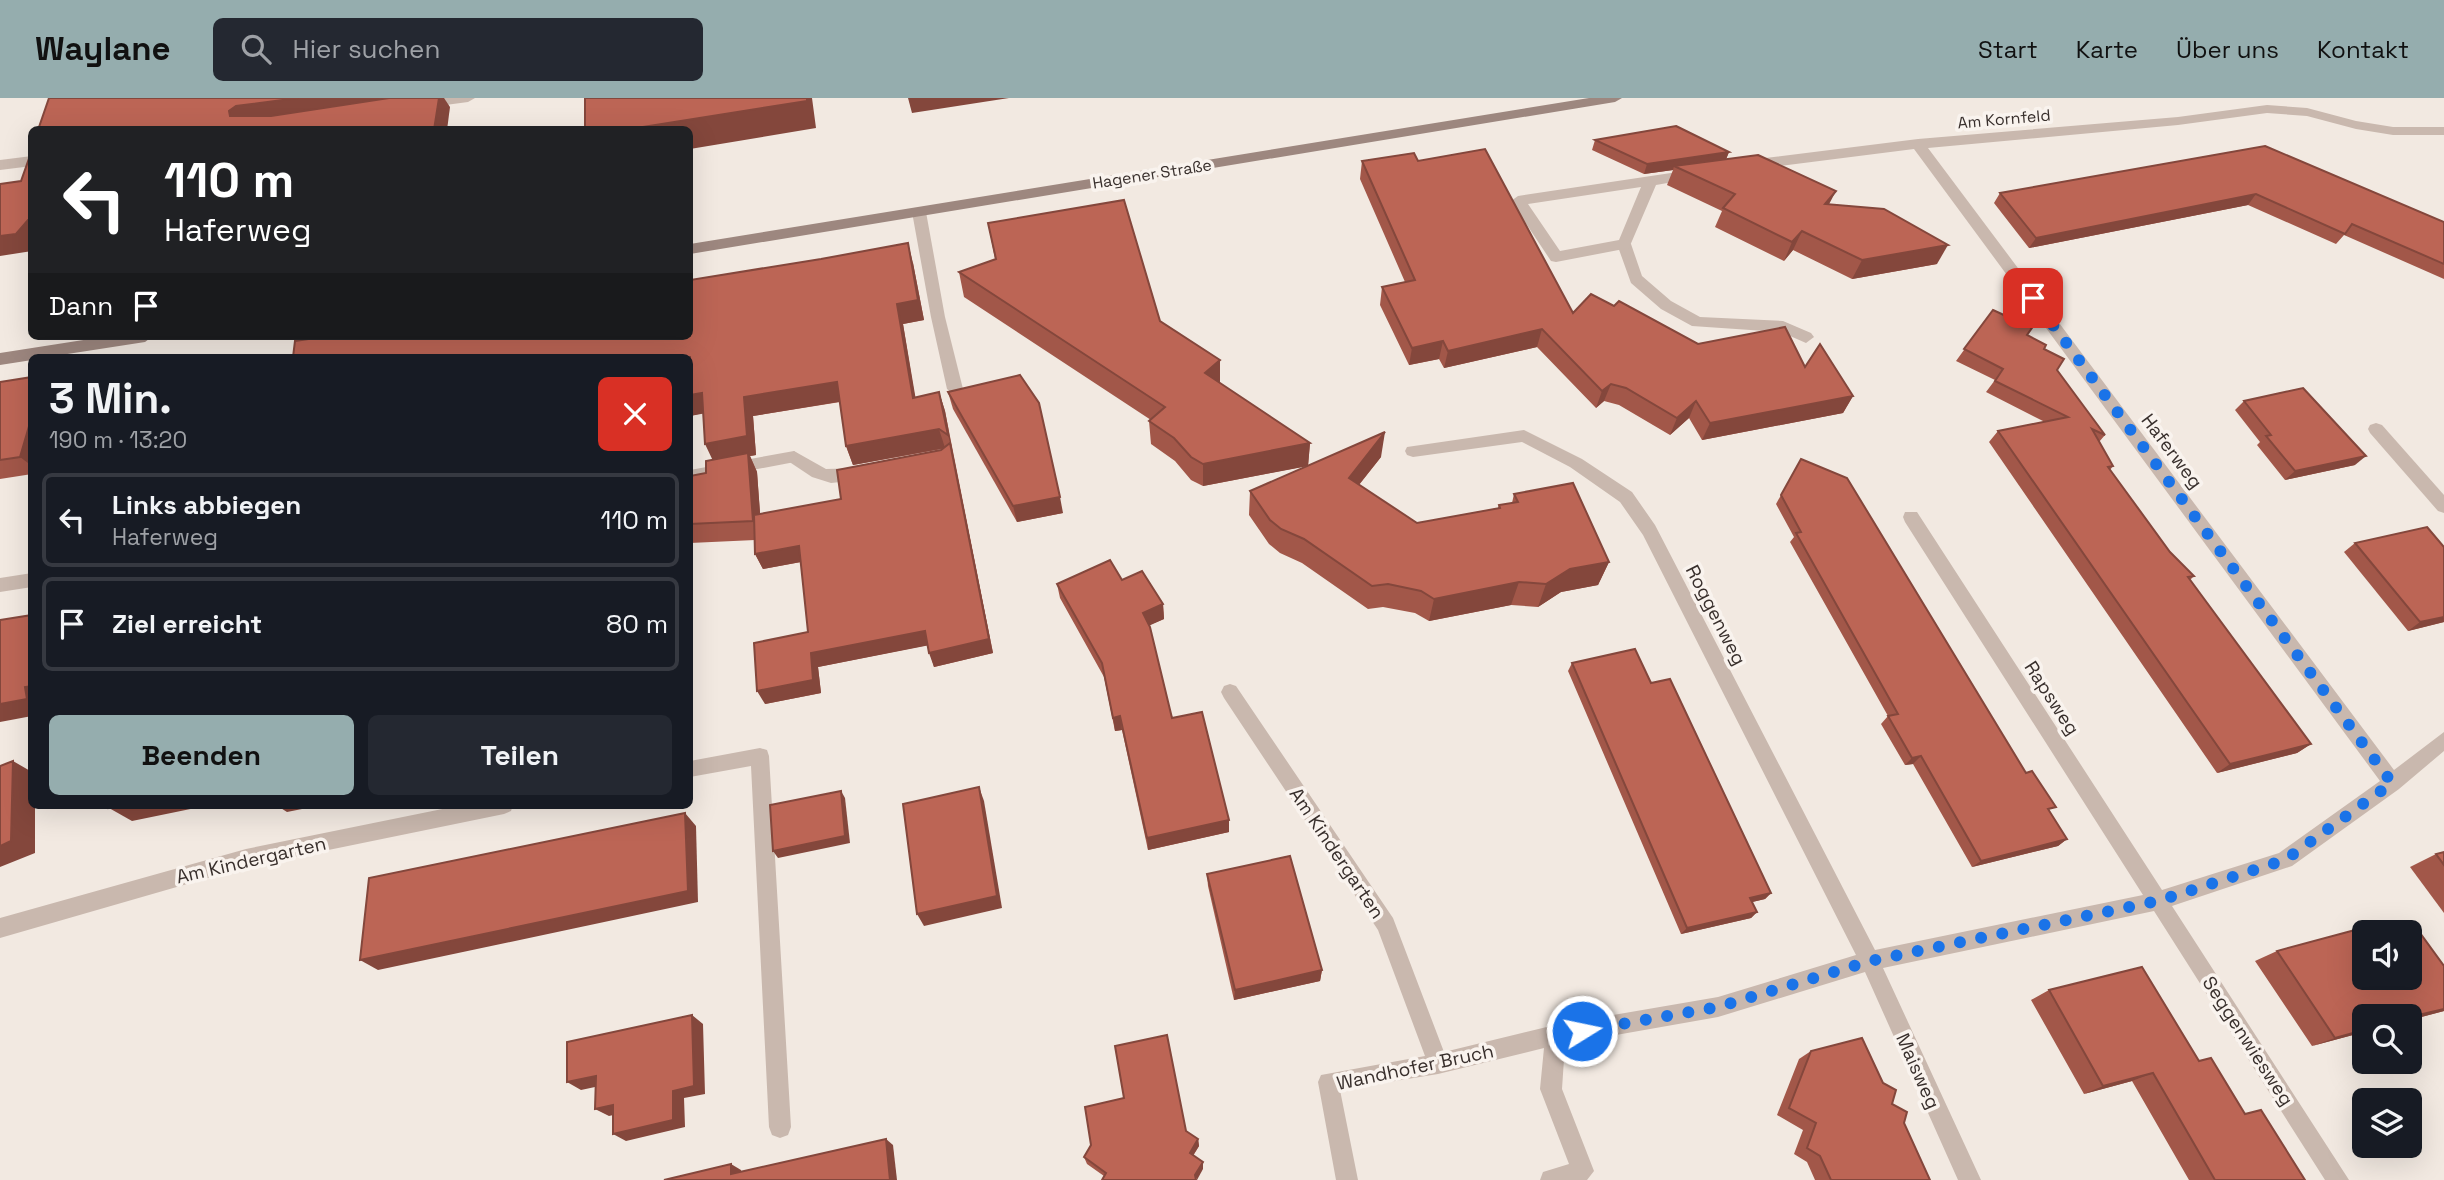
<!DOCTYPE html>
<html lang="de">
<head>
<meta charset="utf-8">
<style>
	body { margin:0; font-family:"Space Grotesk",sans-serif; background:#242831; color:#f1f3f6; height:100vh; display:flex; flex-direction:column; font-size:26px; white-space:nowrap }
	* { box-sizing:border-box; margin:0 }
	p { font-size:23px; color:#9ea1a6 }
	.icon { flex:none; width:38px; height:38px; fill:none; stroke:currentColor; stroke-width:2; stroke-linecap:round; stroke-linejoin:round }
	.map { position:relative; flex:1; overflow:hidden }
	.drawer { position:absolute; left:28px; top:256px; width:665px; height:455px; display:flex; flex-direction:column; background:#171b24; border-radius:10px; box-shadow:0 7px 28px #0002 }
	.drawer>* { flex:none }
	.guide { position:absolute; left:28px; top:28px; width:665px; height:214px; border-radius:10px; box-shadow:0 7px 28px #0002; background:#202124; color:#fff; overflow:hidden }
	.fabs { position:absolute; left:2352px; top:822px; display:grid; gap:14px }
	.fabs a { display:grid; place-items:center; width:70px; height:70px; border-radius:10px; background:#171b24; box-shadow:0 7px 28px #0002; font-size:35px }
	.pin { position:absolute; display:grid; place-items:center; width:60px; height:60px; color:#fff; margin:-30px; border-radius:14px; box-shadow:0 4px 10px #0006 }
	.me { position:absolute; width:77px; margin:-38px; rotate:80deg; stroke-linejoin:round; filter:drop-shadow(0 0 5px #0008) }
	.turn { display:flex; align-items:center; gap:24px; height:147px; padding:0 21px; font-size:32px }
	.turn .icon { width:91px; height:91px; stroke-width:2.5 }
	.turn b { display:block; font-size:49px; line-height:60px }
	.then { display:flex; align-items:center; height:66px; padding:0 21px; background:#0003; gap:14px; font-size:26px }
	.round { display:grid; place-items:center; flex:none; width:74px; height:74px; border-radius:10px; background:#242831 }
	.head { display:flex; align-items:center; justify-content:space-between; height:119px; padding:0 21px }
	h1 { font-size:42px; font-weight:800; line-height:52px }
	.cta { display:flex; gap:14px; margin-top:auto; padding:14px 21px }
	.cta a { flex:1; height:80px; border-radius:10px; background:#95adae; color:#111; font-size:28px; font-weight:800; line-height:80px; text-align:center }
	.cta a+a { background:#242831; color:#f1f3f6 }
	ul { padding:0; list-style:none }
	li { display:flex; align-items:center; gap:21px; height:94px; margin:0 14px 10px; padding:0 7px; border:4px solid #363941; border-radius:10px }
	li div { flex:1 }
	li b { display:block; font-size:26px }
	li em { font-style:normal }
	header { display:flex; align-items:center; gap:42px; box-sizing:border-box; height:98px; padding:0 35px; background:#95adae; color:#111 }
	header strong { font-size:33px }
	nav { display:flex; gap:38px; margin-inline-start:auto; font-size:24px }
	.search { width:490px; height:63px; background:#242831; display:flex; align-items:center; gap:18px; box-sizing:border-box; padding:0 24px; border-radius:10px; color:#9ea1a6; font-size:26px }
	.map>svg:first-child { display:block }
</style>
</head>
<body>
<header>
<strong>Waylane</strong>
<div class="search"><svg class="icon" aria-label="search" viewBox="0 0 24 24"><circle cx="10" cy="10" r="6"/><path d="M15 15l6 6"/></svg>Hier suchen</div>
<nav><a>Start</a><a>Karte</a><a>Über uns</a><a>Kontakt</a></nav>
</header>
<div class="map">
<svg width="2444" height="1082" viewBox="0 0 2444 1082">
	<rect width="100%" height="100%" fill="#f2e9e1"/>
	<g fill="none" stroke-linecap="round" stroke-linejoin="round">
		<!-- service -->
		<g fill="#c9b8ae" fill-rule="evenodd">
			<path d="M919 109 926 114 945 219 963 291 955 297 947 291 931 219 912 114Z"/>
			<path d="M1624 141 1631 146 1642 178 1671 203 1700 219 1783 223 1811 235 1814 239 1806 245 1781 234 1692 228 1661 211 1631 185 1617 146Z"/>
			<path d="M794 353 826 371 859 370 867 376 859 382 831 385 812 379 788 363 786 359Z"/>
		</g>
		<!-- minor -->
		<g fill="#c9b8ae" fill-rule="evenodd">
			<path d="M436 0H475L468 4 423 10 416 6 418 3Z"/>
			<path d="M2267 7 2307 10 2356 23 2393 29H2444V37H2393L2356 31 2307 18 2267 15 2178 27 1928 50 2394 672 2444 634V653L2399 691 2292 768 2172 808 2349 1082H2325L2154 813 1883 870 1981 1082H1958L1865 874 1718 919 1565 946 1562 991 1594 1073 1587 1082H1540L1543 1074 1569 1066 1540 991 1544 950 1438 976 1340 992 1358 1082H1336L1318 984 1321 977 1425 958 1378 832 1224 600 1221 594 1224 588 1230 586 1236 588 1393 820 1444 954 1555 927 1718 899 1856 857 1643 437 1620 404 1570 369 1522 344 1413 359 1407 357 1405 353 1407 349 1524 332 1582 361 1632 394 1655 427 1875 852 2143 797 1905 424 1903 419 1905 414H1917L2162 792 2279 755 2380 683 1914 51 1749 72 1742 67 1749 62 1918 41 2178 19Z"/>
			<path d="M32 58V68L0 72V62Z"/>
			<path d="M1691 72 1698 77 1696 80 1656 87 1629 150 1556 164 1551 163 1511 103 1518 98ZM1641 89 1619 142 1560 153 1528 106Z"/>
			<path d="M2376 325 2382 327 2444 397V415L2438 413 2370 335 2368 331 2370 327Z"/>
			<path d="M794 353 802 359 800 363 690 384V372Z"/>
			<path d="M32 475V489L0 494V480Z"/>
			<path d="M760 650 767 652 769 658 791 1029 788 1037 780 1040 772 1037 769 1029 751 668 690 679V663Z"/>
			<path d="M462 707H513L511 713 504 716 246 769 0 840V820L246 751Z"/>
		</g>
		<!-- secondary -->
		<g fill="#9d877f" fill-rule="evenodd">
			<path d="M1589 0H1622L1615 4 690 156V146Z"/>
			<path d="M109 238H153L145 244 48 259H32V262L0 267V255Z"/>
		</g>
	</g>
	<!-- wall -->
	<g fill="#a25749" fill-rule="evenodd">
		<path d="M1595 42 1729 54 1726 61 1829 106 1937 166 1852 181 1793 152 1784 163 1715 129 1722 113 1667 87 1673 72 1644 76 1592 52Z"/>
		<path d="M2265 48 2444 124V181L2344 137 2336 146 2248 107 2029 150 1994 105 2000 95Z"/>
		<path d="M1362 63H1418L1573 215 1614 208 1698 246 1805 269 1853 298 1843 315 1702 342 1689 320 1670 337 1619 307 1604 303 1596 310 1537 249 1444 270 1439 261 1409 267 1380 207 1382 189 1405 184 1360 81Z"/>
		<path d="M988 125 1160 223 1220 262V285L1310 345 1308 368 1381 359 1359 387 1417 425 1498 410 1499 407 1512 405 1514 396 1609 464 1598 487 1561 494 1538 509 1511 507 1429 523 1415 515 1383 509 1368 511 1302 465 1280 455 1269 446 1249 417 1250 393 1307 368 1203 388 1191 382 1175 363 1151 346 1149 323 1151 322 964 199 959 174 995 161Z"/>
		<path d="M913 165 924 222 903 226 915 300 939 294 945 313 993 555 934 569 928 547 818 569 821 595 765 606 808 534 801 464 763 471 755 456V442L690 445V378L706 375 713 362 703 315 690 318V259ZM840 304 846 348 853 367 942 351 841 401 760 416 757 374 750 358 756 357 753 318Z"/>
		<path d="M1993 212 2044 251 2057 272 2105 337 2099 344 2113 368 2110 372 2170 454 2194 478 2190 482 2311 646 2297 655 2217 675 1989 344 1998 333 2045 324 1986 294 1995 282 1956 263Z"/>
		<path d="M32 279V376L0 381V284Z"/>
		<path d="M948 294 1063 415 1017 424 953 311Z"/>
		<path d="M2244 303 2355 367 2285 382 2257 347 2260 344 2235 312Z"/>
		<path d="M1801 361 2026 675 2067 741 2058 748 1972 769 1913 666 1905 667 1881 626 1888 618 1790 444 1794 439 1776 406Z"/>
		<path d="M2355 445 2444 524 2408 533 2344 454Z"/>
		<path d="M1122 482 1163 506 1164 521 1149 527 1172 620 1229 734 1148 752 1122 632 1115 633 1104 579 1060 500 1057 486Z"/>
		<path d="M1572 565 1651 585 1771 795 1765 801 1752 804 1757 814 1751 820 1681 836 1568 573Z"/>
		<path d="M2444 754V815L2410 769 2436 756Z"/>
		<path d="M1207 776 1322 872 1320 883 1234 902 1208 788Z"/>
		<path d="M2277 853 2444 913 2410 922V919H2364V934L2312 948 2255 863Z"/>
		<path d="M2049 892 2199 963 2245 1016 2305 1082H2189L2132 983 2084 996 2031 902Z"/>
		<path d="M1811 953 1892 1006 1904 1025 1930 1082H1815L1807 1064 1794 1056 1803 1032 1777 1017 1799 961Z"/>
		<path d="M1124 1000 1186 1033 1198 1041 1199 1048 1193 1058 1203 1064V1071L1104 1078 1087 1066 1084 1059Z"/>
	</g>
	<!-- shaded-wall -->
	<g fill="#84473c">
		<path d="M298 0H433L249 25 230 18 229 13 236 8Z"/>
		<path d="M439 0H444L450 9 447 32H434Z"/>
		<path d="M807 0H812L816 30 690 51V32H624Z"/>
		<path d="M908 0H1009L912 15Z"/>
		<path d="M1729 54 1725 64 1674 68 1673 72 1644 76 1647 66Z"/>
		<path d="M1836 93 1826 112 1825 106Z"/>
		<path d="M2256 96 2248 107 2029 150 2036 140Z"/>
		<path d="M28 122H32V153L0 158V138Z"/>
		<path d="M1802 133 1793 152 1784 163 1792 144Z"/>
		<path d="M908 145 913 165 924 222 903 226 919 320 913 300 897 206Z"/>
		<path d="M1948 147 1937 166 1852 181 1862 162Z"/>
		<path d="M1542 231 1537 249 1444 270 1448 253Z"/>
		<path d="M1443 243 1439 261 1409 267 1412 250Z"/>
		<path d="M1220 262V286L1205 275Z"/>
		<path d="M837 284 844 303 753 318 756 357 750 358 757 374 762 441 753 423 714 365 705 346 744 299Z"/>
		<path d="M1611 286 1604 303 1596 310 1602 293Z"/>
		<path d="M939 294 945 313 953 356 948 337Z"/>
		<path d="M702 295 712 314 690 318V297Z"/>
		<path d="M1853 298 1843 315 1702 342 1710 325Z"/>
		<path d="M1696 303 1689 320 1670 337 1677 320Z"/>
		<path d="M32 318V368L20 359Z"/>
		<path d="M939 331 945 350 853 367 846 348Z"/>
		<path d="M1385 334 1381 359 1345 404 1349 380Z"/>
		<path d="M950 345 954 361 993 555 934 569 929 555Z"/>
		<path d="M1310 345 1308 368 1203 388V366Z"/>
		<path d="M2366 358 2355 367 2285 382 2295 373Z"/>
		<path d="M1060 399 1063 415 1017 424 1013 408Z"/>
		<path d="M799 448 806 463 763 471 755 456Z"/>
		<path d="M1609 464 1598 487 1561 494 1538 509 1546 486 1570 471Z"/>
		<path d="M1519 484 1511 507 1429 523 1434 501Z"/>
		<path d="M1163 506 1164 521 1144 530 1143 515Z"/>
		<path d="M2444 519V524L2408 533 2420 524Z"/>
		<path d="M925 533 930 547 818 569 821 595 765 606 757 593 811 555Z"/>
		<path d="M690 554 692 625H690Z"/>
		<path d="M32 588V618L0 624V606L25 589Z"/>
		<path d="M1120 618 1122 632 1115 633 1113 620Z"/>
		<path d="M2311 646 2297 655 2217 675 2230 666Z"/>
		<path d="M1921 658 1913 666 1905 667 1912 660Z"/>
		<path d="M13 663 32 674V707H35V755L0 769V748Z"/>
		<path d="M979 689 984 703 1002 810 924 828 917 816Z"/>
		<path d="M841 693 845 700 850 745 778 760 773 753Z"/>
		<path d="M124 707H210L132 723 109 710Z"/>
		<path d="M276 707H322L287 714Z"/>
		<path d="M685 715 696 728 698 804 378 872 360 862Z"/>
		<path d="M1229 722V734L1148 752 1147 740Z"/>
		<path d="M2067 741 2058 748 1972 769 1981 763Z"/>
		<path d="M1771 795 1765 801 1744 806 1750 800Z"/>
		<path d="M1757 814 1751 820 1681 836 1687 830Z"/>
		<path d="M1322 872 1320 883 1234 902 1235 892Z"/>
		<path d="M2444 911V913L2410 922V919Z"/>
		<path d="M692 917 703 926 705 996 684 1000 685 1029 626 1043 613 1036 673 993Z"/>
		<path d="M2364 932V934L2312 948 2335 940Z"/>
		<path d="M2153 975 2132 983 2084 996 2103 988Z"/>
		<path d="M596 978 609 986 581 992 567 984Z"/>
		<path d="M613 1007 626 1014 609 1018 595 1011Z"/>
		<path d="M886 1041 893 1047 897 1082H890Z"/>
		<path d="M1198 1041 1199 1048 1190 1062V1055Z"/>
		<path d="M1203 1064V1071L1197 1082 1195 1077Z"/>
		<path d="M731 1066 741 1072 742 1082 731 1076Z"/>
	</g>
	<!-- building -->
	<g fill="#bc6555" stroke="#84473c" stroke-width="2">
		<path d="M49 0H298L236 8 229 13 230 18H271L389 0H439L434 32H38Z"/>
		<path d="M585 0H807V3L624 32H585Z"/>
		<path d="M1676 28 1729 54 1647 66 1595 42Z"/>
		<path d="M2265 48 2444 124V166L2352 126 2345 136 2256 96 2036 140 2000 95Z"/>
		<path d="M1485 51 1573 215 1591 196 1614 208 1619 203 1698 246 1785 229 1805 269 1820 246 1853 298 1710 325 1696 303 1677 320 1626 290 1611 286 1602 293 1542 231 1448 253 1443 243 1412 250 1382 189 1415 182 1362 63 1414 55 1418 63Z"/>
		<path d="M32 52V122H28L16 136 0 138V86L21 83Z"/>
		<path d="M1758 57 1836 93 1825 106 1884 111 1948 147 1862 162 1802 133 1792 144 1723 110 1735 96 1674 68Z"/>
		<path d="M1124 102 1160 223 1220 262 1205 275 1310 345 1203 366 1191 359 1174 340 1149 323 1165 309 959 174 996 161 988 125Z"/>
		<path d="M908 145 918 202 897 206 913 300 939 294 948 337 939 331 846 348 837 284 744 299 747 338 705 346 702 295 690 297V259H293L295 243 329 238H690V182L821 161Z"/>
		<path d="M1993 212 2032 230 2027 237 2046 247 2044 251 2064 261 2057 272 2105 337 2092 331 2113 368 2108 369 2170 454 2194 478 2188 479 2311 646 2230 666 1998 333 2068 319 1995 283 2003 271 1964 251Z"/>
		<path d="M1020 277 1039 305 1060 399 1013 408 948 294Z"/>
		<path d="M32 279V318L20 359 0 362V284Z"/>
		<path d="M2303 290 2366 358 2295 373 2266 338 2271 337 2244 303Z"/>
		<path d="M1385 334 1349 380 1417 425 1500 410 1499 407 1518 404 1514 396 1573 385 1609 464 1570 471 1546 486 1519 484 1434 501 1421 493 1388 486 1372 488 1304 441 1281 431 1270 422 1250 393Z"/>
		<path d="M950 345 989 541 929 555 925 533 811 555 813 582 757 593 754 545 808 534 799 448 755 456 754 417 841 401 837 372 941 352Z"/>
		<path d="M748 355 753 423 690 426V378L706 375V363Z"/>
		<path d="M1801 361 1847 380 2026 675 2032 673 2056 709 2048 711 2067 741 1981 763 1921 658 1912 660 1888 618 1898 616 1796 435 1801 434 1781 397Z"/>
		<path d="M2427 429 2444 449V519L2420 524 2355 445Z"/>
		<path d="M1110 462 1122 482 1142 473 1163 506 1143 515 1150 529 1172 620 1202 614 1229 722 1147 740 1120 618 1113 620 1102 565 1057 486Z"/>
		<path d="M32 517V588L25 589 27 601 0 606V522Z"/>
		<path d="M1635 551 1651 585 1670 581 1771 795 1750 800 1757 814 1687 830 1572 565Z"/>
		<path d="M13 663 11 743 0 748V668Z"/>
		<path d="M979 689 997 798 917 816 903 706Z"/>
		<path d="M841 693 845 738 773 753 770 707Z"/>
		<path d="M110 707H124L109 710Z"/>
		<path d="M685 715 688 793 360 862 369 780Z"/>
		<path d="M2444 754V767L2436 756Z"/>
		<path d="M1290 758 1322 872 1235 892 1207 776Z"/>
		<path d="M2385 824 2393 835H2364V880H2410V838L2420 835 2444 868V911L2410 919H2391L2385 916 2387 919H2364V932L2335 940 2277 853Z"/>
		<path d="M2142 869 2199 963 2211 960 2245 1016 2261 1012 2305 1082H2215L2153 975 2103 988 2049 892Z"/>
		<path d="M692 917 694 988 673 993V1022L613 1036V1007L595 1011 596 978 567 984V944Z"/>
		<path d="M1167 937 1186 1033 1198 1041 1190 1055 1203 1064 1195 1077 1196 1082H1102L1106 1075 1084 1059 1091 1047 1085 1009 1124 1000 1115 948Z"/>
		<path d="M1862 940 1883 985 1896 992 1892 1006 1907 1014 1904 1025 1930 1082H1831L1820 1058 1807 1050 1816 1025 1789 1010 1811 953Z"/>
		<path d="M886 1041 890 1082H664L731 1066V1076Z"/>
	</g>
	<g fill="none" stroke-linecap="round" stroke-linejoin="round">
		<!-- route -->
		<path stroke="#1a73e8" stroke-width="12" stroke-dasharray="0 21.6" d="M1582 933 1718 909 1870 863 2158 803 2285 762 2392 685 2033 200"/>
	</g>
	<g text-anchor="middle" dominant-baseline="central" stroke-width="7" stroke-linejoin="round" paint-order="stroke">
		<!-- far-street labels -->
		<g font-size="16" fill="#382f2c" stroke="#f9f3ee">
			<text transform="translate(2004 21) rotate(-5)">Am Kornfeld</text>
			<text transform="translate(1152 76) rotate(-9)">Hagener Straße</text>
		</g>
		<!-- street labels -->
		<g font-size="19" fill="#382f2c" stroke="#f9f3ee">
			<text transform="translate(2172 353) rotate(53)">Haferweg</text>
			<text transform="translate(1716 517) rotate(63)">Roggenweg</text>
			<text transform="translate(2052 600) rotate(57)">Rapsweg</text>
			<text transform="translate(1337 755) rotate(56)">Am Kindergarten</text>
			<text transform="translate(251 762) rotate(-13)">Am Kindergarten</text>
			<text transform="translate(2248 943) rotate(57)">Seggenwiesweg</text>
			<text transform="translate(1415 969) rotate(-12)">Wandhofer Bruch</text>
			<text transform="translate(1918 973) rotate(66)">Maisweg</text>
		</g>
	</g>
</svg>
<div class="fabs">
<a><svg class="icon" aria-label="sound" viewBox="0 0 24 24"><path d="M4 9h4l5-4v14l-5-4H4zM17 9q2 3 0 6"/></svg></a>
<a><svg class="icon" aria-label="search" viewBox="0 0 24 24"><circle cx="10" cy="10" r="6"/><path d="M15 15l6 6"/></svg></a>
<a><svg class="icon" aria-label="layers" viewBox="0 0 24 24"><path d="M12 4l9 5-9 5-9-5zM3 14l9 5 9-5"/></svg></a>
</div>
<div class="pin" style="left:2033px;top:200px;background:#d93025"><svg class="icon" aria-label="arrive" viewBox="0 0 24 24"><path d="M6 21V4h12l-3 4 3 4H6"/></svg></div>
<svg class="me" style="left:1582px;top:933px" viewBox="-20 -20 40 40"><circle r="17" fill="#1a73e8" stroke="#fff" stroke-width="3"/><path d="M0-11L8 9 0 5-8 9z" fill="#fff"/></svg>
<div class="guide">
<div class="turn"><svg class="icon" aria-label="left" viewBox="0 0 24 24"><path d="M17 20v-9H6M10 6l-5 5 5 5"/></svg><div><b>110 m</b>Haferweg</div></div>
<div class="then">Dann<svg class="icon" aria-label="arrive" viewBox="0 0 24 24"><path d="M6 21V4h12l-3 4 3 4H6"/></svg></div>
</div>
<section class="drawer">
<div class="head"><div><h1>3 Min.</h1><p>190 m · 13:20</p></div><a class="round" style="background:#d93025;color:#fff"><svg class="icon" aria-label="close" viewBox="0 0 24 24"><path d="M6 6l12 12M18 6L6 18"/></svg></a></div>
<ul>
<li><svg class="icon" aria-label="left" viewBox="0 0 24 24"><path d="M17 20v-9H6M10 6l-5 5 5 5"/></svg><div><b>Links abbiegen</b><p>Haferweg</p></div><em>110 m</em></li>
<li><svg class="icon" aria-label="arrive" viewBox="0 0 24 24"><path d="M6 21V4h12l-3 4 3 4H6"/></svg><div><b>Ziel erreicht</b></div><em>80 m</em></li>
</ul>
<div class="cta"><a>Beenden</a><a>Teilen</a></div>
</section>
</div>
</body>
</html>
